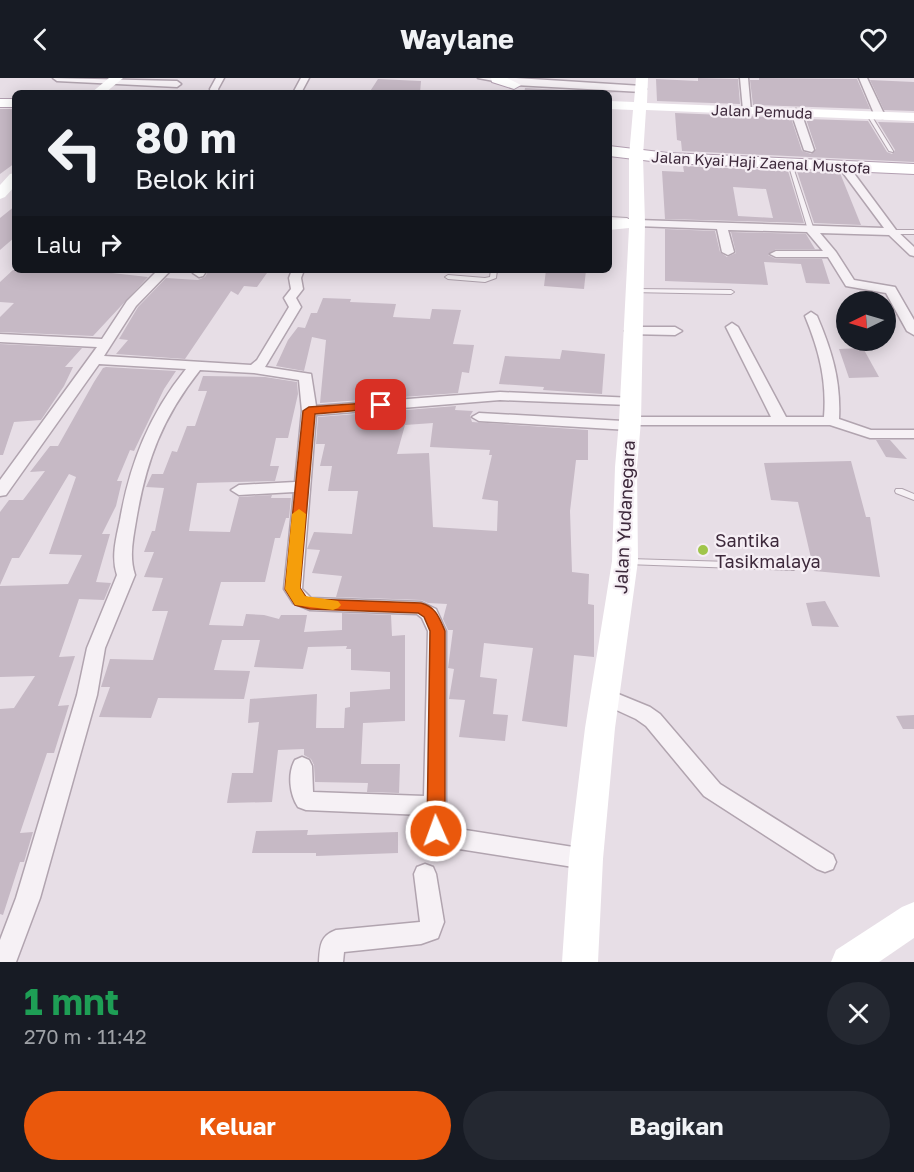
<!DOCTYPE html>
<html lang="id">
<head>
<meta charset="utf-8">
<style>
	body { margin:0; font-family:"Golos Text",sans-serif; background:#242831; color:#f1f3f6; height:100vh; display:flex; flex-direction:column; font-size:22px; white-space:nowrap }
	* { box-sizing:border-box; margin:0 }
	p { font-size:20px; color:#9ea1a6 }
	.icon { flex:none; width:33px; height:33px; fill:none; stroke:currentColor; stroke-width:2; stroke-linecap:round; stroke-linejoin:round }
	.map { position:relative; height:884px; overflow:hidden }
	.details { display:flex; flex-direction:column; background:#171b24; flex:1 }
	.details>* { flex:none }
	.banner { position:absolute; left:12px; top:12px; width:600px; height:183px; border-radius:9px; box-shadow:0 3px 15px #0003; background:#171b24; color:#f1f3f6; overflow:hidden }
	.needle { width:39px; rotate:265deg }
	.tools { position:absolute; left:836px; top:213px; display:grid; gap:12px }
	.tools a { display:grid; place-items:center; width:60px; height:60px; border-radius:50%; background:#171b24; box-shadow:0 3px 15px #0003; font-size:30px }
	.pin { position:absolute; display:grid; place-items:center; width:51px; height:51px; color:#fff; margin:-26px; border-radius:12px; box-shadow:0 3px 9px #0006 }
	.me { position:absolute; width:66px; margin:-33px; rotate:358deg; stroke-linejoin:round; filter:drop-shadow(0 0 4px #0008) }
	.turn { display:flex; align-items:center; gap:21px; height:126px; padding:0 24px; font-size:27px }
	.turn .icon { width:78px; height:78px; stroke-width:2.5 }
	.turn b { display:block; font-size:42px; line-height:51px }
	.then { display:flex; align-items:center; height:57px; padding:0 24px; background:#0003; gap:12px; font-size:22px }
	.round { display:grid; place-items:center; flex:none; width:63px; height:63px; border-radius:32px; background:#242831 }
	.head { display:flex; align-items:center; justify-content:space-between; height:102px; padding:0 24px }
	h1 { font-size:36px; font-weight:700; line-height:45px; color:#1e9e55 }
	.action { display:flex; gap:12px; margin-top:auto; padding:12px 24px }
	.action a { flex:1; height:69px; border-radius:36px; background:#ea580c; color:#fff; font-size:24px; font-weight:700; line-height:69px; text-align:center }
	.action a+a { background:#242831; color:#f1f3f6 }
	header { display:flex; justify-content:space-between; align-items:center; height:78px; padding:0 24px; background:#171b24; font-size:27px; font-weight:700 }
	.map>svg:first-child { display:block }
</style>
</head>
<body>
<header><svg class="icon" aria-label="back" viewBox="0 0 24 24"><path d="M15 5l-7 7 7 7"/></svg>Waylane<svg class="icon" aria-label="heart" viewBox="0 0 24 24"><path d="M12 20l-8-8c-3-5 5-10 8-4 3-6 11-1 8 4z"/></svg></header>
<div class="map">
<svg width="914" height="884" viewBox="0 0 914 884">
	<rect width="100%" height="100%" fill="#e7dee6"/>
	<!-- building -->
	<g fill="#c6b9c5" fill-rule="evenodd">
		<path d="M698 0 738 1 740 26 657 23 656 1 698 3Z"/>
		<path d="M759 0 857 1 870 31 753 27 750 2H759Z"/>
		<path d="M378 1 421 3 420 15H369Z"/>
		<path d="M870 2 914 4V33L884 32Z"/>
		<path d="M525 10 619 15H524Z"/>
		<path d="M0 31H15V85L0 96Z"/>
		<path d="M675 35 791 40 802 73 811 76 816 71 806 41 868 43 887 74 892 76 895 72 878 44 914 45V84L682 73 681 63 677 62Z"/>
		<path d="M683 88 788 93 804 145 665 141 662 93 684 94ZM733 109 766 111 773 140 738 138Z"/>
		<path d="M797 93 840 95 861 147 814 145Z"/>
		<path d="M15 128V159L0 172V140Z"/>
		<path d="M665 151 715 153 720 174 727 179 736 175 731 154 806 156 815 171H776L768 177 776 181H822L830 206 806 205 801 186 764 184 768 207 665 203Z"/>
		<path d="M13 192H115L112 195 148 199 93 258 0 254V239L14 225 0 224V204Z"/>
		<path d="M209 192 267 195 257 209 244 208 238 217 231 213 185 281 116 276 128 262 119 261 138 229 166 200 198 202 205 199Z"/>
		<path d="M546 192H586L584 211 544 208Z"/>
		<path d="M323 220 351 221 350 224 396 226 393 239 430 241 432 231 461 232 453 266 474 267 469 295 462 294 458 315 320 325 326 262 312 259 304 293 276 288 288 262 298 249 305 250 311 235H317Z"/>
		<path d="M0 266 82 270 65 289H73L64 308 41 342 14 344 3 377H0Z"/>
		<path d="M863 270 879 299 849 300 839 271Z"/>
		<path d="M562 272 605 276 602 316 543 312 544 309 499 306 505 278 560 281Z"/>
		<path d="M106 289 176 293 164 311 134 373 130 372 117 403H122L116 428 102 456H110L96 504 111 505 104 522 79 521 59 579 75 578 58 628 69 627 54 675H47L20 755 33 754 24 784H20L3 837 0 836V631L14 630 35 598 0 599V508L68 506 82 477 49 476 76 399 69 396 19 480H12L0 507V434L9 422H23L45 393 30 394 50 368H58L94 304 103 290Z"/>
		<path d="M203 298 265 299 297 304 298 316 288 360H276L270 388H279L275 403 197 405 189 453 230 454 239 419 272 417 271 420H291L289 440H286L280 460H275L265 504H221L209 547 243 548 246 536 264 537 279 541 281 537H307L304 554 342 552V535L391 537 392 558 405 557V643L363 645 361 686H400L399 715 367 714 368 705 315 704 314 687 311 681 304 677V671L278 672 272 724 227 725 232 695H253L259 644 248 645 250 621 317 616 316 650H344L345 630 350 629V614L390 611V594L351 592V571H346L347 568 308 569 303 591 254 589 260 562H222L214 592 250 593 244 621 158 620 151 640 99 639 110 609H101L110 581 153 582 168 533H152L163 500 144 499 154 474H144L152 453H155L164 410 146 409 152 396H163L172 373 177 374 187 348H195L207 313H198Z"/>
		<path d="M456 328 455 332 473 333 470 338 472 344 588 352V382H576L570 433 572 494 589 496 588 526 594 527V579L574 577 567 649 522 643 533 570 484 565 480 599 497 601 493 636 508 637 505 663 459 659 465 622 449 621 454 591 448 590 453 552H448L443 541 447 526 428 525 421 522 336 519 342 498 312 495 320 472 307 471 314 454 352 456 358 413H328L332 388H320L325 366H316L318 339ZM433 345 430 369 490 372 489 377H492L482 421 498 423 497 453 433 449 429 375 397 376 405 347Z"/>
		<path d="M876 362H890L907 381 886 379Z"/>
		<path d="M851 383 866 439H870L880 499 814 493 798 424 771 422 764 385Z"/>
		<path d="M825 523 839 549 812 548 806 525Z"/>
		<path d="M914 637V651H903L896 638Z"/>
		<path d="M308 752 307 757 398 754V775L316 778V775H252L256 753Z"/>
	</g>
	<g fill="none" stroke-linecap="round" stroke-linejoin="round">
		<defs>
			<g id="lane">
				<path d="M867 36 871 37 893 73V74L889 73 867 37Z"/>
				<path d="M788 85 792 86 814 152 813 153 808 152Z"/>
				<path d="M609 139 627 140 630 142 627 144 609 143Z"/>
				<path d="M914 152V156H892L889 154 892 152Z"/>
				<path d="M491 192H497L496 200 485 204 448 201 445 199 448 197 485 200 490 199Z"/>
				<path d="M633 211 731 212 734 214 731 216 631 214 630 213Z"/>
				<path d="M896 411H902L914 416V422L896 415 895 413Z"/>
				<path d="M629 481 794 486 798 489 794 492 626 486 625 484Z"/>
			</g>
			<g id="street">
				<path d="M53 0 177 3 181 6 177 9 57 3Z"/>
				<path d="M216 0H224L218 11 219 15H211L210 11Z"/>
				<path d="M301 0H309L301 15H293Z"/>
				<path d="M478 0H516L642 8 646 11 642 14 515 7Z"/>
				<path d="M740 0H748L751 34 743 32Z"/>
				<path d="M859 0H867L885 38 883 40 875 38Z"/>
				<path d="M796 31 801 34 814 72 812 74 804 72 791 34Z"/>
				<path d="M843 85 847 86 896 152 914 169V178L910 177 889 157 820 155 836 174 854 202 895 209 914 242V257L907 253 886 215 846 208 828 179H776L770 176 776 173H823L807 154 728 152 734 174 728 177 722 174 717 151 637 148 631 145 637 142 884 150 838 88Z"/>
				<path d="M158 192H171L136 228 104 278 251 287 257 282 289 229 284 220 291 211 289 200 292 192H304L301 200 303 211 296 220 301 229 265 289 311 296 316 328 500 314 634 320 636 323 634 326 629 327 500 322 316 337 302 511 311 520 421 524 436 531 446 553V749L586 771 594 774 597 781 594 788 586 791 440 768C426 763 423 751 423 737L306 732 298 729C290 717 287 696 295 682L302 679 309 682 312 688 313 714 424 718 428 553 422 540 417 536 310 532 293 525 284 511 294 414 239 417 231 412 239 407 295 404 302 333 299 302 254 295 200 292C162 340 146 383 136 443 133 461 129 479 135 497L105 570 97 617 40 820 16 884H0V862L16 820 77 617 87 570 117 497C111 479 116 461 120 442 130 385 149 337 186 291L99 286 6 417 0 418V402L97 269 0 264V256L102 261 127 223Z"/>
				<path d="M195 192H207L203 198 199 199 193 195Z"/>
				<path d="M811 234 817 238C832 273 841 303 839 341L871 352H914V360H870L830 347H636L634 351 629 352 479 343 472 339 479 335 623 343 630 339H771L726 249 732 245 738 249 786 339H824C827 302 819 272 805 238Z"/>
				<path d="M632 249H675L682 253 675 257 627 256 625 253Z"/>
				<path d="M606 611 650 629 660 636 720 706 833 777 836 784 833 791 825 794 817 791 704 718 646 648 636 641 599 624 596 619 599 614Z"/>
				<path d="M425 786 433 789 436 796 444 844 438 860 421 866 344 874 343 884H319C320 868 320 858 336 852L420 844 414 796 417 789Z"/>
			</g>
			<g id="primary">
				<path d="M491 0H507L521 7 514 11 492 4Z"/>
				<rect x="0" y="21" width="15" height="8"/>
				<path d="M609 68 668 75 914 86V96L668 85 609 78Z"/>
			</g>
		</defs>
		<!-- lane casing -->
		<use href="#lane" stroke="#b1a4af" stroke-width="2"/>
		<!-- street casing -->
		<use href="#street" stroke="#b1a4af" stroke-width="3"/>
		<!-- primary casing -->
		<use href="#primary" stroke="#b29fb1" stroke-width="2"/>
		<!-- lane -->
		<use href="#lane" fill="#f6f1f5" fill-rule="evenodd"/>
		<!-- street -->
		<use href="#street" fill="#f6f1f5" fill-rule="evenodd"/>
		<!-- secondary -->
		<g fill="#fff" fill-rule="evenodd">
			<path d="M109 0H123L105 15H91Z"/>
			<path d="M636 0H648L647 25 914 35V43L646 32 643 78 645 145 641 343 637 389 638 483 615 650 603 781 598 884H562L569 781 585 650 612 483 615 389 619 343 629 150 609 152V142L629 141V78L633 32 609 31V23L634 24Z"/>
			<path d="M15 95V108L5 119 0 121V107L10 96Z"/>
			<path d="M914 824V860L879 884H831L836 872 902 829Z"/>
		</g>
		<!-- primary -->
		<use href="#primary" fill="#fff" fill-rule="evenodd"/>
	</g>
	<!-- route -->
	<path fill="#ea580c" stroke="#983908" stroke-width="1.5" d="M381 324 385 325V330L315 336 300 510 306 519 310 521 421 525C436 529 439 539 445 553V753L443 758 436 761 430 758 427 753 430 553 424 539 418 535 310 531 295 527 285 511 303 333 309 329Z"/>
	<!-- slow -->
	<path fill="#f59e0b" d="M299 431 306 436 300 510 305 518 338 523 341 527 338 530 333 532 295 527 285 511 292 436Z"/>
	<!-- markers -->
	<circle fill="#a0c54a" stroke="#f5eef4" stroke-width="2" cx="703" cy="472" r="6"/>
	<g text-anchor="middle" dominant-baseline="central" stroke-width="4.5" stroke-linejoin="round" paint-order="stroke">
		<!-- far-street labels -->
		<g font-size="15" fill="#3d293b" stroke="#f5eef4">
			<text transform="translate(762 33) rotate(2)">Jalan Pemuda</text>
			<text transform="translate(761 84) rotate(3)">Jalan Kyai Haji Zaenal Mustofa</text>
		</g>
		<!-- street labels -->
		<g font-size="18" fill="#3d293b" stroke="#f5eef4">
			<text transform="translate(624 439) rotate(-87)">Jalan Yudanegara</text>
		</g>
		<!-- poi labels -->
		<g font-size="18" fill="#3d293b" stroke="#f5eef4" text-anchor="start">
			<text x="715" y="462">Santika<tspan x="715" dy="21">Tasikmalaya</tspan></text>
		</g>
	</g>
</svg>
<div class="tools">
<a><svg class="needle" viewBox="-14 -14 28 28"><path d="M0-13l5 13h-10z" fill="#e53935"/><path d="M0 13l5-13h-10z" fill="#9ea1a6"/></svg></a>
</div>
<div class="pin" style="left:381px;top:327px;background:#d93025"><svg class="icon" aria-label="arrive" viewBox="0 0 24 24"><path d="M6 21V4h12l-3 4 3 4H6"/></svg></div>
<svg class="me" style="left:436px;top:753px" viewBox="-20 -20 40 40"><circle r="17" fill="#ea580c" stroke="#fff" stroke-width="3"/><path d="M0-11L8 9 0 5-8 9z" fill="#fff"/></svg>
<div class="banner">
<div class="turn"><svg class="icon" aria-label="left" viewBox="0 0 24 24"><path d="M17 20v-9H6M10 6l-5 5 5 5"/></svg><div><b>80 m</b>Belok kiri</div></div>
<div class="then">Lalu<svg class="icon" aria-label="right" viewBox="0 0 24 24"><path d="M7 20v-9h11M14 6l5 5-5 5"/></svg></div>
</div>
</div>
<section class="details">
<div class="head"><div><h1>1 mnt</h1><p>270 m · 11:42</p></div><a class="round"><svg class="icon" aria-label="close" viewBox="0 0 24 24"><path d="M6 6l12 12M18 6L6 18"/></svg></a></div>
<div class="action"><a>Keluar</a><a>Bagikan</a></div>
</section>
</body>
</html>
